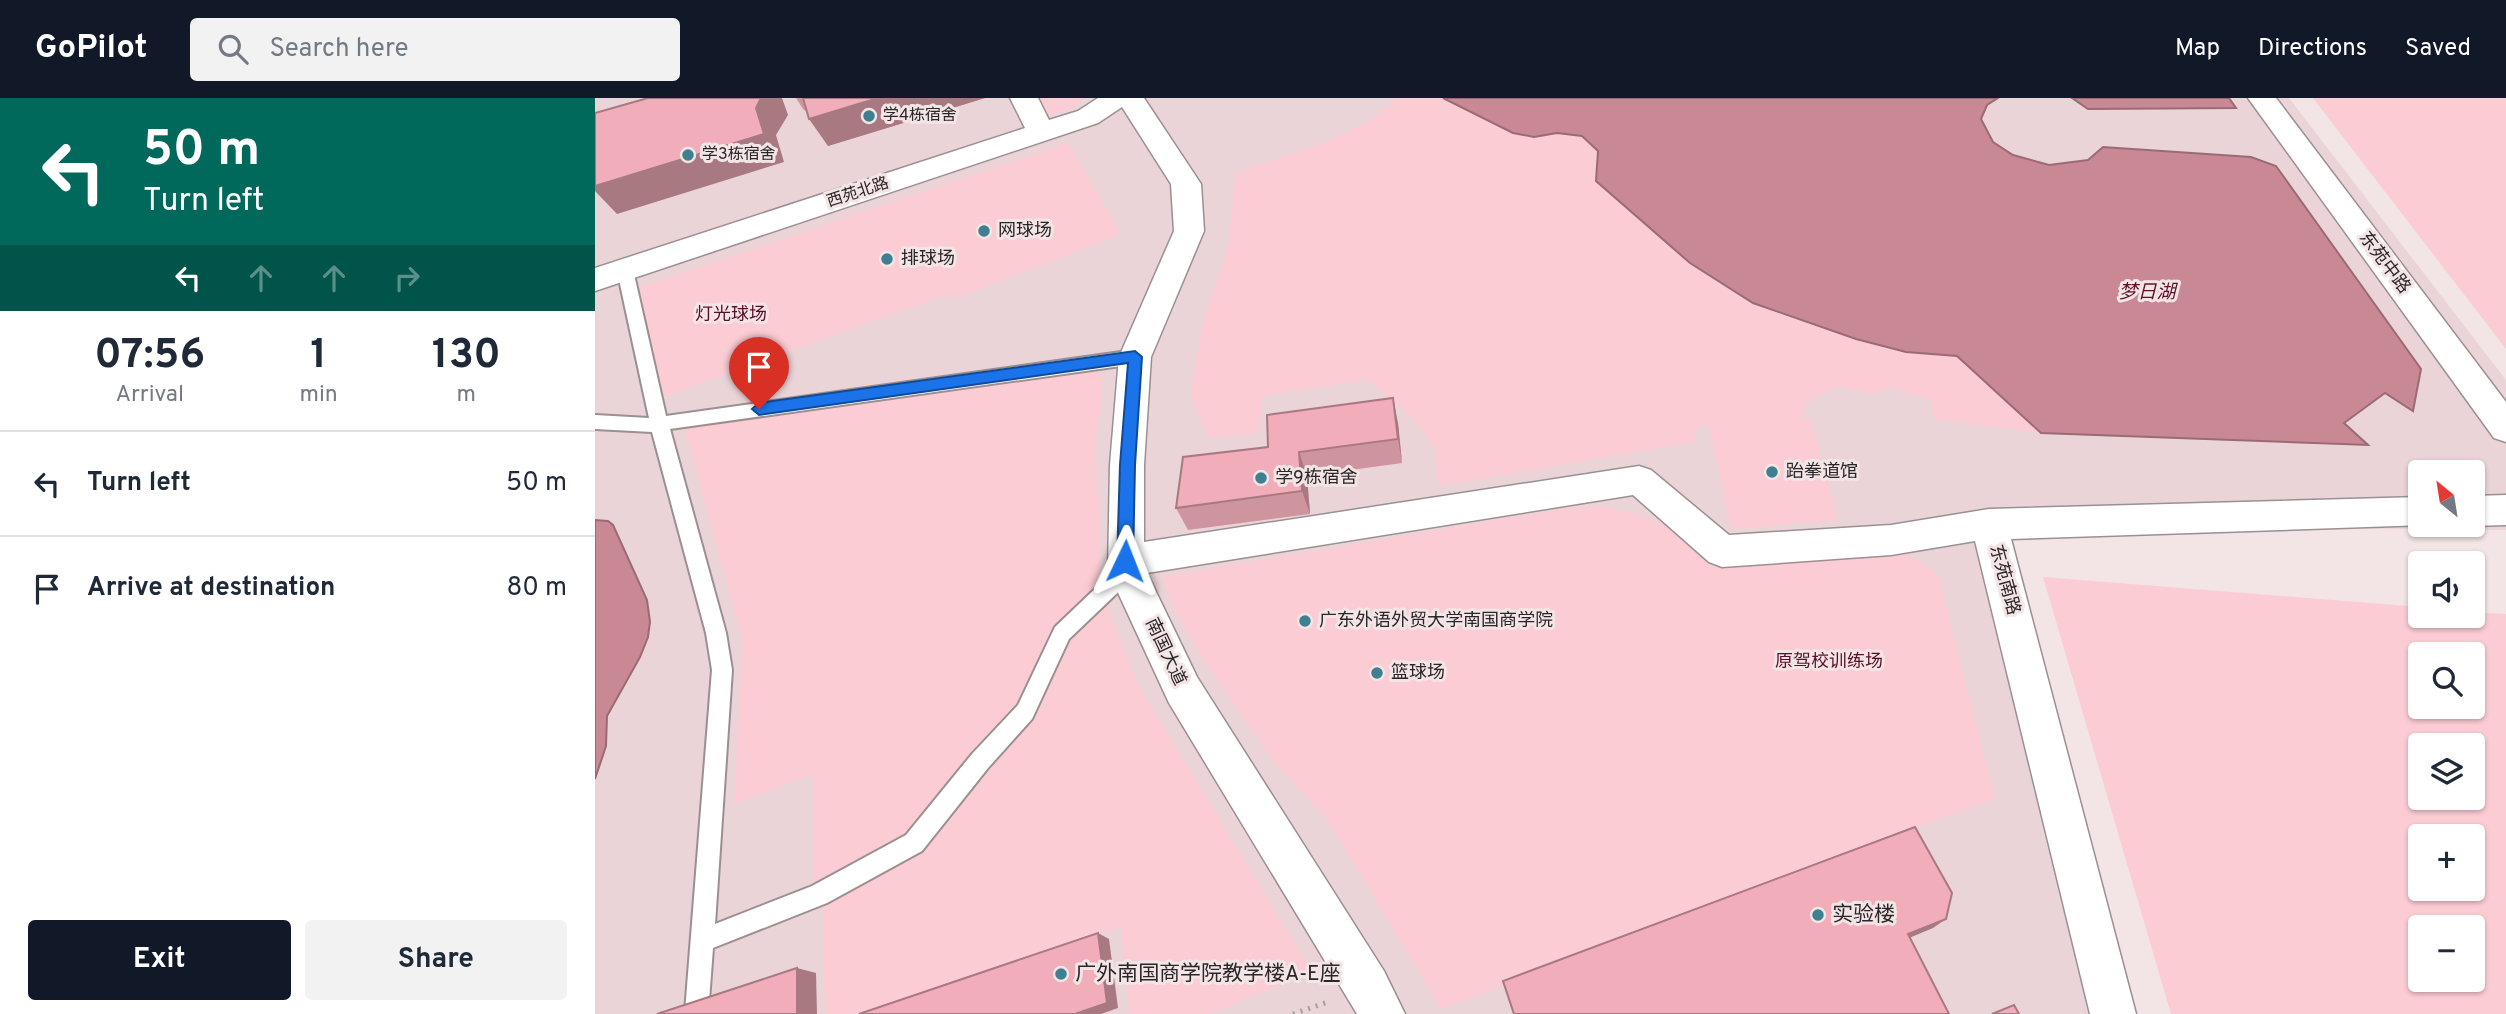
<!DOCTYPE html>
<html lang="en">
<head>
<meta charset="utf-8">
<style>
	body { margin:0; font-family:Overpass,"Noto Sans SC",sans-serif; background:#f2f2f3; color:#1f2937; height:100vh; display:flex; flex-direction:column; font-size:26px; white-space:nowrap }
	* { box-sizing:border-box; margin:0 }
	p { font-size:23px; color:#747a83 }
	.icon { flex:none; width:38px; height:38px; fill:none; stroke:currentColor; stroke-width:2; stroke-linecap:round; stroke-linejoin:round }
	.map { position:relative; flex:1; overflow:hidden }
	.details { display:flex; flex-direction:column; background:#fff; width:595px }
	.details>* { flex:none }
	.guide { background:#00695c; color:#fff; overflow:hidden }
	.needle { width:46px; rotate:330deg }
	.fabs { position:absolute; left:1813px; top:362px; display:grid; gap:14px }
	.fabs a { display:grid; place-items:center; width:77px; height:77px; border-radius:7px; background:#fff; box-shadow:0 2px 5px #0004; font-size:35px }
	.pin { position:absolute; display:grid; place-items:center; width:60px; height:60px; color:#fff; margin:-72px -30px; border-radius:50% 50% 50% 0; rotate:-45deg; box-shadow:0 0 7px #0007 }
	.pin .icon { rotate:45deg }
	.me { position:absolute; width:77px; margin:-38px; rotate:2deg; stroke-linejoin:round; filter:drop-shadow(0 0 5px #0008) }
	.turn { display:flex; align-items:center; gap:24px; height:147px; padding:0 28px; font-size:32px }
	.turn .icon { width:91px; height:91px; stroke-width:2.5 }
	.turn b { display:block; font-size:49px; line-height:60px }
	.lanes { display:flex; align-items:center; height:66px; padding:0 28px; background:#0003; justify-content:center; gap:35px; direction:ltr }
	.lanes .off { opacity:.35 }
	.eta { display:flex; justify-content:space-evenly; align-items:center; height:119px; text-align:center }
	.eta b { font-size:42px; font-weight:700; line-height:49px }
	.button { display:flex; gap:14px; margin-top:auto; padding:14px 28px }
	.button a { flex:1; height:80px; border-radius:7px; background:#111827; color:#fff; font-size:28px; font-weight:700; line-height:80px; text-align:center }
	.button a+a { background:#f2f2f3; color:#1f2937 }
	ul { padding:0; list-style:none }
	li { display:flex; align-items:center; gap:21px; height:105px; padding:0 28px; border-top:2px solid #e0e1e3 }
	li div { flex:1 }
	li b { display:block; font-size:26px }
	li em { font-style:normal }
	header { display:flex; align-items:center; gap:42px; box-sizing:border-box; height:98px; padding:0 35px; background:#111827; color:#fff }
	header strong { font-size:33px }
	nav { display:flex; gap:38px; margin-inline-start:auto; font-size:24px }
	.search { width:490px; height:63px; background:#f2f2f3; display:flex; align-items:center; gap:18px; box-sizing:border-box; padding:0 24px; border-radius:7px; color:#747a83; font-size:26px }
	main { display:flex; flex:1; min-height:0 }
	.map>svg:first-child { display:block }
</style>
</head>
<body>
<header>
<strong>GoPilot</strong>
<div class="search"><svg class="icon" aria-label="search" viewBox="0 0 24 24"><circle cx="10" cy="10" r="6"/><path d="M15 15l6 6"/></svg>Search here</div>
<nav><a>Map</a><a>Directions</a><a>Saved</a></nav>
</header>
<main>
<section class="details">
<div class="guide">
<div class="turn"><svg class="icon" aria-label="left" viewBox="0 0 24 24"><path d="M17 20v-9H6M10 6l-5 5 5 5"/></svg><div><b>50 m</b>Turn left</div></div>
<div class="lanes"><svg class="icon" aria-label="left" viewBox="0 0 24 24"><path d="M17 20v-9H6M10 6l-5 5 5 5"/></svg><svg class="icon off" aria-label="ahead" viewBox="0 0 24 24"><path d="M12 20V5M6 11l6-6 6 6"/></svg><svg class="icon off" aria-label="ahead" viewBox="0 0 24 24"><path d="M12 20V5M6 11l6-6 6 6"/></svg><svg class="icon off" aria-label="right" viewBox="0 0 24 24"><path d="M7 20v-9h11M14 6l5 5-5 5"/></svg></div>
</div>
<div class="eta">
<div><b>07:56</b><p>Arrival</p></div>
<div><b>1</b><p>min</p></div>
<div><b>130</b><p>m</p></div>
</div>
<ul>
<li><svg class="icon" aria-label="left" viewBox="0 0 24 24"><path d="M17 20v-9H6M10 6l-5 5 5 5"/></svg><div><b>Turn left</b></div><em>50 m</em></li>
<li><svg class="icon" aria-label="arrive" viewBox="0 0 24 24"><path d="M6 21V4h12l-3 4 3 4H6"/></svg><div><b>Arrive at destination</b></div><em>80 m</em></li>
</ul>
<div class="button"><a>Exit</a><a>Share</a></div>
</section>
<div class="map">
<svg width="1911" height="916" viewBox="0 0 1911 916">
	<rect width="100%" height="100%" fill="#f3e4e6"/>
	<!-- built -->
	<path fill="#ead4d7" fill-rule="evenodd" d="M0 0H1694L1911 282V432L1394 427 1529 916H0ZM1825 374H1878V427H1825Z"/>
	<!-- green -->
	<g fill="#fcccd4" fill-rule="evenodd">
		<path d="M440 0H489L477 10 450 18Z"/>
		<path d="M801 0H848L918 35 939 39 962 35 988 38 1003 53 1002 83 1095 165 1158 205 1311 254 1362 258 1446 335 1340 321 1336 302 1295 289 1276 296 1243 288 1216 301 1204 320H1215L1244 422 1136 431 1114 327H1103L1100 344 844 388 839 349 817 319 773 282 668 298 662 336 614 340 596 298 607 228 633 149 641 75C687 58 770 37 801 0Z"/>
		<path d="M1718 0H1911V251Z"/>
		<path d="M473 45 526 136 361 200 356 195 59 302 42 190Z"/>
		<path d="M502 272 508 285 500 347 505 427 503 491 468 525 441 566 419 608 372 658 309 738 218 789V676L139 706 148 544 89 328Z"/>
		<path d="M1003 408C1043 415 1058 419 1092 443L1306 455 1327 464 1343 477 1400 700 846 911 734 724 676 660 602 552 576 504 567 479 974 410Z"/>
		<path d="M1448 479 1825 509V518H1878V514L1911 516V916H1576ZM1825 556H1878V609H1825ZM1825 648H1878V700H1825ZM1825 738H1878V791H1825ZM1825 830H1878V882H1825Z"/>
		<path d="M509 501 542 585 717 874 613 916H535L526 829 284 916H230L228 805 320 758 438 619 482 524Z"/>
	</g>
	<!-- water -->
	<g fill="#c98994" stroke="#9a6b73" stroke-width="2">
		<path d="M848 0H1403L1392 7 1386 21 1398 44 1418 57 1454 67 1493 62 1508 49 1656 59 1681 68 1826 271 1818 313 1790 295 1749 325 1773 347 1446 335 1362 258 1311 254 1261 241 1158 205 1095 165 1001 83 1003 53 987 38 962 35 939 39 918 35Z"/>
		<path d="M1477 0H1634L1641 10 1493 11Z"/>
		<path d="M0 422 13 423 18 427 52 502 55 524 53 539 45 559 12 618 11 648 0 681Z"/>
	</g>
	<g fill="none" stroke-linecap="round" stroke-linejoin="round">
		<defs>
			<path id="service" d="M30 166 38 172 71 318 540 252 546 254 549 259 546 264 540 266 75 331 131 535 137 572 120 826 217 788 311 737 377 656 423 607 460 529 525 467 532 465 539 467 542 473 539 479 474 541 437 621 393 670 327 753 232 805 118 850 113 916 90 914 117 572 111 535 57 334 0 331V317L54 320 22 172Z"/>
			<g id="minor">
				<path d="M415 0H443L454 22 483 13 503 0H549L606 86 609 133 556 259 549 367V444L1044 368 1056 372 1134 437 1296 427 1394 411 1825 399V427H1831L1416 441 1541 916H1495L1380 443 1296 457 1127 469 1114 464 1038 397 552 475 602 579 789 873 810 916H762L574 605 513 473 515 367 524 259 579 133 576 86 527 9 503 25 0 193V170L430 30Z"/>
				<path d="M1653 0H1681L1911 304V344L1899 340Z"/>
				<path d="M1911 397V427L1878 428 1875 427H1878V398Z"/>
			</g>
		</defs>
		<!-- service casing -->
		<use href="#service" stroke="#9c8f91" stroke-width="4"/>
		<!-- minor casing -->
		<use href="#minor" stroke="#9c8f91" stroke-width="3"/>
		<!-- path -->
		<path stroke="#aa9fa1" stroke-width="5" stroke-dasharray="2 6" stroke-linecap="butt" d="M698 916 733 904"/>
		<!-- service -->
		<use href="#service" fill="#fff" fill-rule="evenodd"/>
		<!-- minor -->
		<use href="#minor" fill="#fff" fill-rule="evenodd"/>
	</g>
	<!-- wall -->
	<g fill="#cf959f">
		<path d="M201 0H390L233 48 212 14 208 11Z"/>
		<path d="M803 325 807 365 712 378 715 416 593 432 581 410 673 349Z"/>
	</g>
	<!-- shaded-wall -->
	<g fill="#a97982">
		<path d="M166 0H187L193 17 181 37 189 64 22 116 0 93V88L161 10Z"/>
		<path d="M283 0H390L233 48 214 21Z"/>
		<path d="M798 300 803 325 807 365 803 341Z"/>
		<path d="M704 354 712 378 715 416 707 393Z"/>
		<path d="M1351 821 1338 830 1302 845 1313 836Z"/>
		<path d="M503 835 514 841 523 910 506 916H480Z"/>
		<path d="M202 870 221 875 222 916H202Z"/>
	</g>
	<!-- building -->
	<g fill="#f1adb9" stroke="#a97982" stroke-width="2">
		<path d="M53 0H166L161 10 169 36 0 88V15Z"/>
		<path d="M208 0H283L214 21Z"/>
		<path d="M798 300 803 341 704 354 707 393 581 410 588 359 673 349 672 317Z"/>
		<path d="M1320 729 1357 795 1351 821 1313 836 1354 916H919L908 883Z"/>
		<path d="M503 835 512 905 480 916H264Z"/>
		<path d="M202 870V916H62Z"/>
		<path d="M1419 907 1424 916H1397Z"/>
	</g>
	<!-- route -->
	<path fill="#1a73e8" stroke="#114b97" stroke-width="2" d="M540 253 547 259 540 367 538 463 535 467H524L522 463 525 367 533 265 164 317 157 311 164 305Z"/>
	<!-- markers -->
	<g fill="#3e8091" stroke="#f3e4e6" stroke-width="2.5">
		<circle cx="274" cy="18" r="7"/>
		<circle cx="93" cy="57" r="7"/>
		<circle cx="389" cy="133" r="7"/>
		<circle cx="292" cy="161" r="7"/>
		<circle cx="1177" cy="374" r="7"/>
		<circle cx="666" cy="380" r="7"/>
		<circle cx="710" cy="523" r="7"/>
		<circle cx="782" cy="575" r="7"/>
		<circle cx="1223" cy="817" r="7"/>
		<circle cx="466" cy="876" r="7"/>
	</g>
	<g text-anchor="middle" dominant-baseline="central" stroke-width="6" stroke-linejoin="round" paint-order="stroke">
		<!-- far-poi labels -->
		<g font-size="16" fill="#2b2627" stroke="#f3e4e6" text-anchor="start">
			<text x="288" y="18">学4栋宿舍</text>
			<text x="107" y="57">学3栋宿舍</text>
		</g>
		<!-- far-street labels -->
		<g font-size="16" fill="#2b2627" stroke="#f3e4e6">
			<text transform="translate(263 95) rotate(-18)">西苑北路</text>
		</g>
		<!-- poi labels -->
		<g font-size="18" fill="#2b2627" stroke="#f3e4e6" text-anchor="start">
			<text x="403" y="133">网球场</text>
			<text x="306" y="161">排球场</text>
			<text x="1191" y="374">跆拳道馆</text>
			<text x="680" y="380">学9栋宿舍</text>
			<text x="724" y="523">广东外语外贸大学南国商学院</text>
			<text x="796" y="575">篮球场</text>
		</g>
		<!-- street labels -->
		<g font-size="18" fill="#2b2627" stroke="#f3e4e6">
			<text transform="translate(1789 165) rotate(53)">东苑中路</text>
			<text transform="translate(1409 482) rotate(75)">东苑南路</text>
			<text transform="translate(570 554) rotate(65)">南国大道</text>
		</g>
		<!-- park labels -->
		<g font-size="18" fill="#5b0e27" stroke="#f3e4e6">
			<text x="136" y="217">灯光球场</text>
			<text x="1234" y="564">原驾校训练场</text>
		</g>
		<!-- water labels -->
		<g font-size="19" font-style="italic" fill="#5f112a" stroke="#f3e4e6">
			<text x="1552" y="195">梦日湖</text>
		</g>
		<!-- near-poi labels -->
		<g font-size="21" fill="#2b2627" stroke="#f3e4e6" text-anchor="start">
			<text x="1237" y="817">实验楼</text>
			<text x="480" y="876">广外南国商学院教学楼A-E座</text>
		</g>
	</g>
</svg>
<div class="fabs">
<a><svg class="needle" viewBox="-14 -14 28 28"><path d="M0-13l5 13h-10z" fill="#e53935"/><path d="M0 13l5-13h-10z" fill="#747a83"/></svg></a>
<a><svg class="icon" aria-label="sound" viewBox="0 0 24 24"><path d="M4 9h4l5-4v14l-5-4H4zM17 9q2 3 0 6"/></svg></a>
<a><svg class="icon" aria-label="search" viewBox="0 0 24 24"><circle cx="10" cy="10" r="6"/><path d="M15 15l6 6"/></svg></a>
<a><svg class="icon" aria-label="layers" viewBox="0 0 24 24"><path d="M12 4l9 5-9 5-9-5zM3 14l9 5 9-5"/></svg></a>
<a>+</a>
<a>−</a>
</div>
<div class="pin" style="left:164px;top:311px;background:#d93025"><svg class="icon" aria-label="arrive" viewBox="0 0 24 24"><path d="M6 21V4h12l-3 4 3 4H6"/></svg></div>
<svg class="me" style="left:530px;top:463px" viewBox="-20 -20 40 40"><path d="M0-17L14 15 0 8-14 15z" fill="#1a73e8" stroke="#fff" stroke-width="4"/></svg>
</div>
</main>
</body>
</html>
